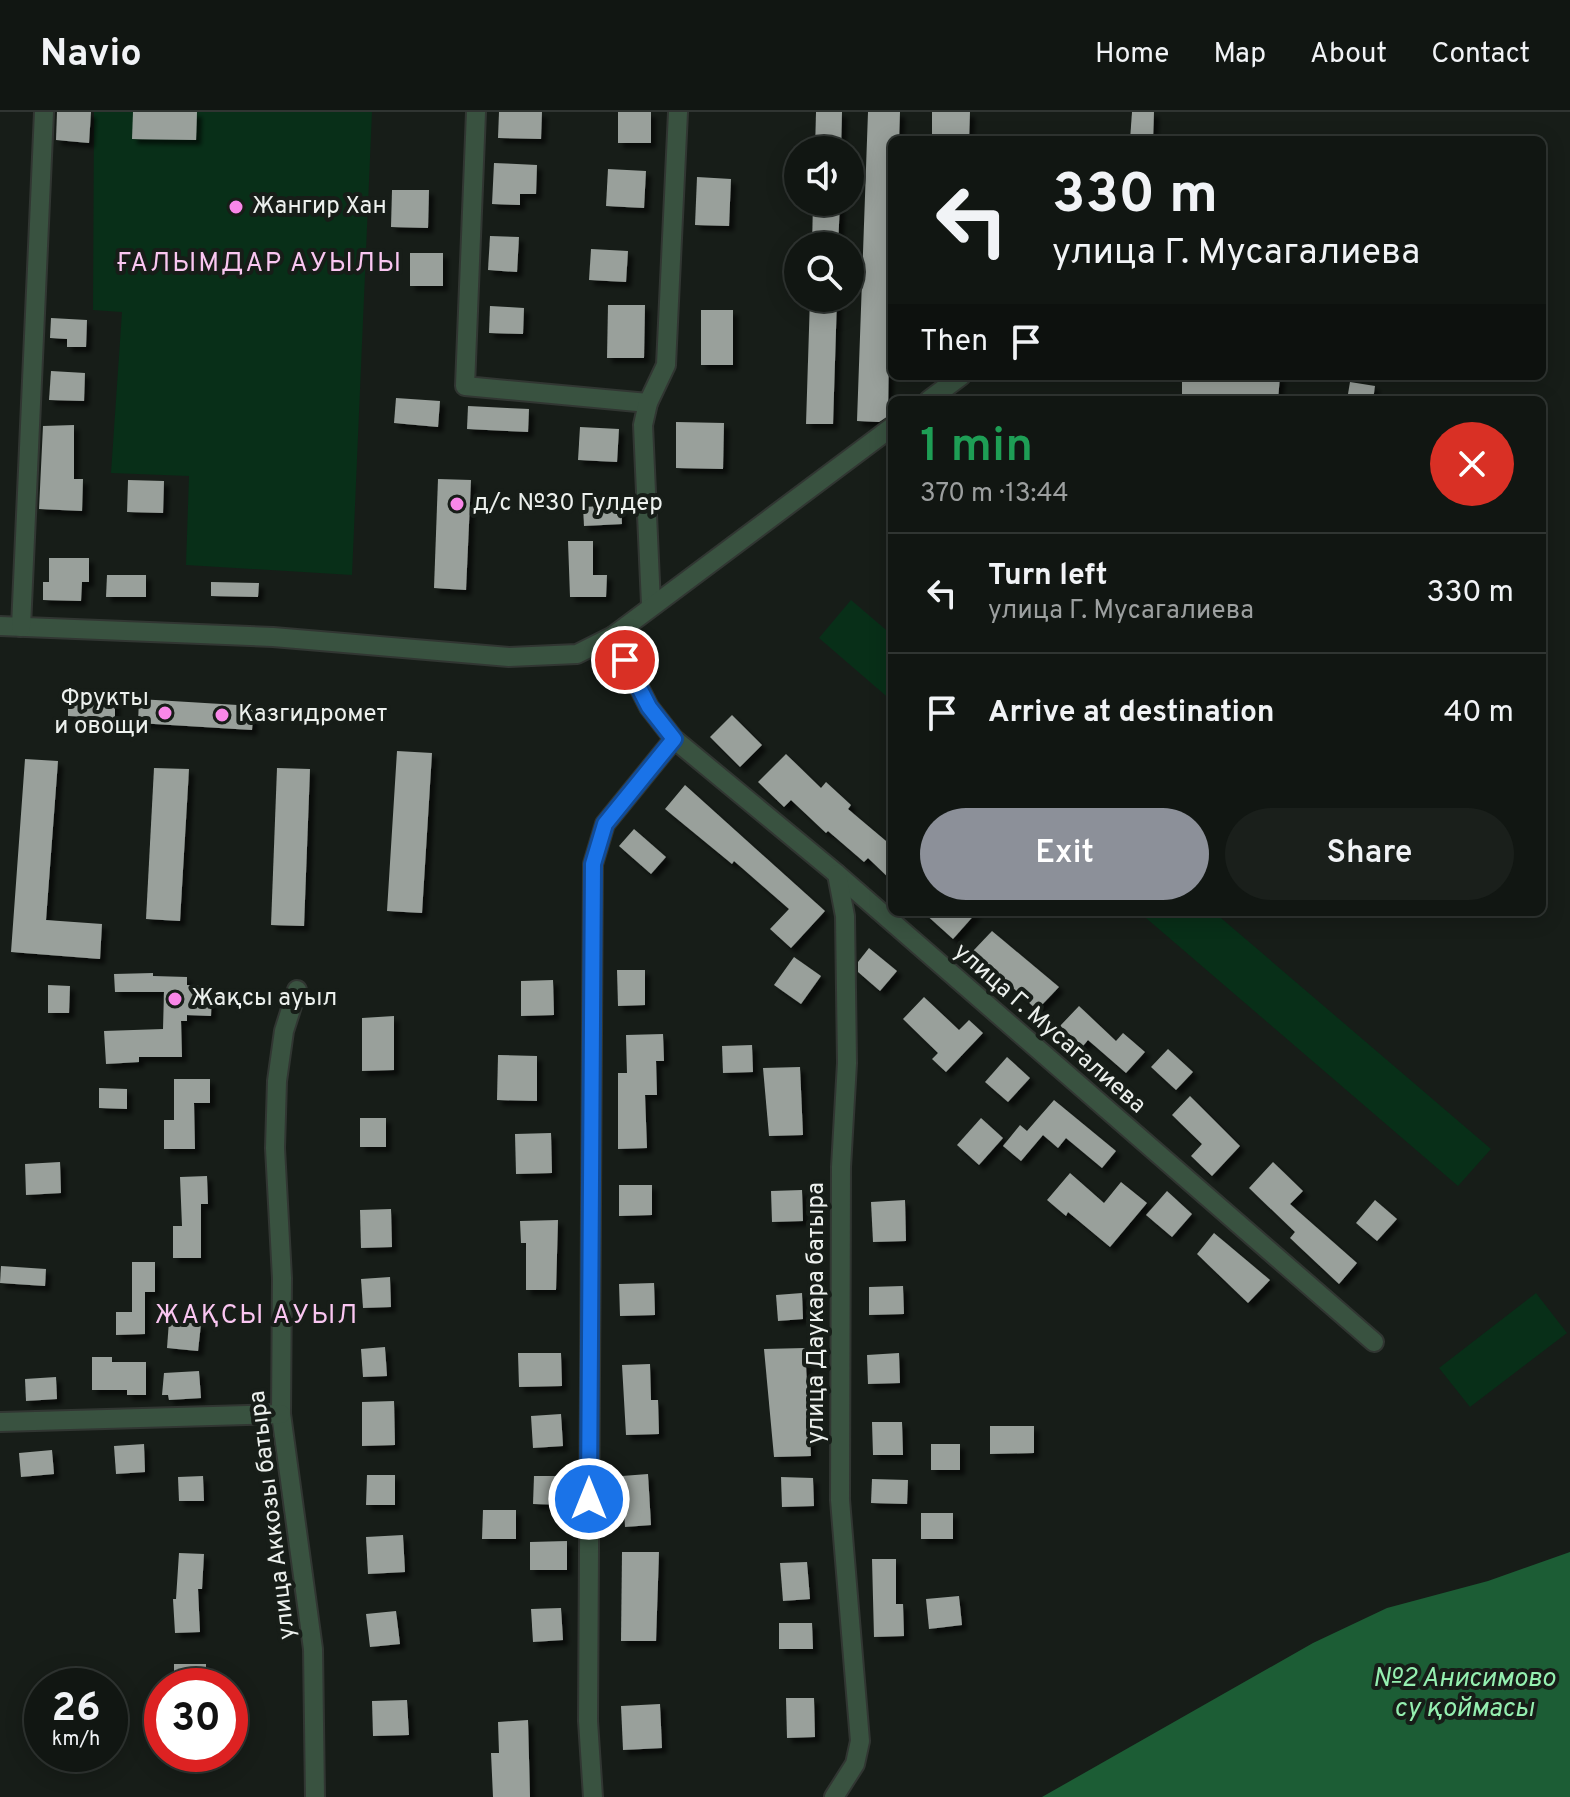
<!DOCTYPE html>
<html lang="en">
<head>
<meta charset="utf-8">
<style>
	body { margin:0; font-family:Overpass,sans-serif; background:#1a1f1b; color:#f1f3f6; height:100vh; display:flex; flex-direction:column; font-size:30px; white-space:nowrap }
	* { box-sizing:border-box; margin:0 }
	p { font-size:26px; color:#9c9f9f }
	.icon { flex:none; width:44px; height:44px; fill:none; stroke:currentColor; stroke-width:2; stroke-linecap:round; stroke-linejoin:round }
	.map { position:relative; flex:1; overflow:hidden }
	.details { position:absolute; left:888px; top:284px; width:658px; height:520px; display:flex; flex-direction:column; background:#111612; border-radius:12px; box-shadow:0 4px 20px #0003,0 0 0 2px #303532 }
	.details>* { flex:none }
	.top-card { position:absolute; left:888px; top:24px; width:658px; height:244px; border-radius:12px; box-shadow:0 4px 20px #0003,0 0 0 2px #303532; background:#111612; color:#f1f3f6; overflow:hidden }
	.controls { position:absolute; left:784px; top:24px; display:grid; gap:16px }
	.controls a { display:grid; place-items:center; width:80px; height:80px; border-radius:50%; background:#111612; box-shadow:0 4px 20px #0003,0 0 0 2px #303532; font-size:40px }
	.speed { position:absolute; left:24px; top:1556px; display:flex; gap:16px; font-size:40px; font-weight:700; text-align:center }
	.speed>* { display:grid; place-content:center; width:104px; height:104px; border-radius:50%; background:#111612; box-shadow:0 4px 20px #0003,0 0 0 2px #303532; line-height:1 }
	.speed small { font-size:20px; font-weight:400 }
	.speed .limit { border:12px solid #d22; background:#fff; color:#111 }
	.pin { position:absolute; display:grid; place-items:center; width:68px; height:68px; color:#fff; margin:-34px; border:4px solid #fff; border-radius:50%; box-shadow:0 2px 8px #0007 }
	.me { position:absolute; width:88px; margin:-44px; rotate:0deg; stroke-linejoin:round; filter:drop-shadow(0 0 6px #0008) }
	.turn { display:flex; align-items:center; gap:28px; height:168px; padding:0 32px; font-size:36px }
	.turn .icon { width:104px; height:104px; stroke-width:2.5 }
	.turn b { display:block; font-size:56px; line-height:68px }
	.then { display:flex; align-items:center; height:76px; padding:0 32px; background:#0003; gap:16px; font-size:30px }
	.round { display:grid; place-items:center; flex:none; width:84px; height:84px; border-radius:42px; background:#1a1f1b }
	.head { display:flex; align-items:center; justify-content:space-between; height:136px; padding:0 32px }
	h1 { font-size:48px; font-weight:600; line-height:60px; color:#1e9e55 }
	.cta { display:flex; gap:16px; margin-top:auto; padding:16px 32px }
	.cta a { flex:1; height:92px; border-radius:48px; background:#8c9099; color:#fff; font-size:32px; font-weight:600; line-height:92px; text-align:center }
	.cta a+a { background:#1a1f1b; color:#f1f3f6 }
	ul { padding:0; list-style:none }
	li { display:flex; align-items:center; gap:24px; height:120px; padding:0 32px; border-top:2px solid #303532 }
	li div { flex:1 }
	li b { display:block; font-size:30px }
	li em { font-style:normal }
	header { display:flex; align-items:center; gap:48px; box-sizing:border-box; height:112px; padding:0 40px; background:#111612; border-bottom:2px solid #303532 }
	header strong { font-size:38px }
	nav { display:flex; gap:44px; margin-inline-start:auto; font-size:28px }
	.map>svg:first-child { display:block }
</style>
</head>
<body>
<header>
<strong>Navio</strong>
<nav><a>Home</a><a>Map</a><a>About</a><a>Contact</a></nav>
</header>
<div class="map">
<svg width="1570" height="1685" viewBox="0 0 1570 1685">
	<defs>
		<filter id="shadow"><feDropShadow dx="5" dy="5" stdDeviation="2" flood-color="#0009"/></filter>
	</defs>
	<rect width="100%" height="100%" fill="#171d18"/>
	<!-- green -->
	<g fill="#082f18">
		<path d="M94 0H372L352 463 186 453 189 364 111 361 122 200 93 198Z"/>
		<path d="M851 488 892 523V589L819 526Z"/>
		<path d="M1139 800H1214L1491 1037 1458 1074Z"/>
		<path d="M1536 1181 1567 1221 1470 1295 1439 1256Z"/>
	</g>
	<!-- water -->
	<path fill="#1c5d35" d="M1570 1440V1685H1042L1313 1531 1387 1496 1488 1469Z"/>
	<!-- building -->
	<g fill="#99a09b" filter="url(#shadow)">
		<path d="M57 0H91L89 31 56 28Z"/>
		<path d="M133 0H197L196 28 132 27Z"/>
		<path d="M499 0H542L541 27 498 26Z"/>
		<rect x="618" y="0" width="33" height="31"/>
		<path d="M816 0H842L841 38H815Z"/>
		<path d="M868 0H900L899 28H892L888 304 879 310 857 309Z"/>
		<path d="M932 0H970L969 28H932Z"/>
		<path d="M1132 0H1154L1153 28H1130Z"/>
		<path d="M494 51 537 53 536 82H520V93L492 92Z"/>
		<path d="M608 57 646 59 644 96 606 94Z"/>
		<path d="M697 65 731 67 729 114 695 113Z"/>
		<path d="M392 78H429L428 116 391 115Z"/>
		<path d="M813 90H840L838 134H812Z"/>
		<path d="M490 124 519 125 517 160 488 158Z"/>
		<path d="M591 137 628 139 626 170 589 168Z"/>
		<rect x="410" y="141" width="33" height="33"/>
		<path d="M810 186H837L833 312H806Z"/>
		<path d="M608 193H645L644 246H607Z"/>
		<path d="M490 194 524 196 523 222 489 221Z"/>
		<rect x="701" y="198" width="32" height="55"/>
		<path d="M51 206 87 208 86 235H67V227L50 226Z"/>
		<path d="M51 259 85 261 84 289 49 288Z"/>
		<path d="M1280 264 1278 288H1182V267Z"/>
		<path d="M1350 270 1375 274 1373 288H1347Z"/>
		<path d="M396 286 440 289 438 315 394 311Z"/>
		<path d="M468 294 529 297 528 320 467 317Z"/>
		<path d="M676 310 724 311 723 357 676 356Z"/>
		<path d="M74 313V367H83L82 399 39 397 43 314Z"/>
		<path d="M580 315 619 317 617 350 578 348Z"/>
		<path d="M438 367 471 368 466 478 434 476Z"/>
		<path d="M128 368 164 369 163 401 127 400Z"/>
		<path d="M621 393 622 412 584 414 583 395Z"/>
		<path d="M568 429H593V463H607L606 485H570Z"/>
		<path d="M49 446H89V470H82L81 489 43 488V470H49Z"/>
		<path d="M107 463H146V485H106Z"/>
		<path d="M211 470 259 471 258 485 211 484Z"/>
		<path d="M68 585 115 587V606L68 604Z"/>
		<path d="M139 587 254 594 252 618 138 611Z"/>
		<path d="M732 603 762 633 740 655 710 625Z"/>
		<path d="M397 639 432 641 422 801 387 799Z"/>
		<path d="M786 642 821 676 826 670 851 693 848 697 892 734V769L868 746 864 750 828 719 826 721 791 688 784 695 758 670Z"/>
		<path d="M25 647 58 649 46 808 102 812 100 847 11 840Z"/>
		<path d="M154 656 189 657 180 809 146 807Z"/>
		<path d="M277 656 310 657 304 814 271 813Z"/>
		<path d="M685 673 825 799 791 836 770 817 789 797 734 749 732 752 665 697Z"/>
		<path d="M634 717 666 745 651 762 619 734Z"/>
		<path d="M923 800H977L953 827Z"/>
		<path d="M992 819 1059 875 1037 898 973 839Z"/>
		<path d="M869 836 897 859 880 879 858 860V850Z"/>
		<path d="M794 845 821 864 801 892 774 873Z"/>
		<path d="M617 858H645V893L618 894Z"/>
		<path d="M153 861V864L187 865V873L212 874 211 904 187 903V909H181L182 945H139V950L106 952 104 919 163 917 164 880H115L114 862Z"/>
		<path d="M553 868 554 903 521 904V869Z"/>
		<path d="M48 873 70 874 69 901H48Z"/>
		<path d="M924 885 959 918 969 908 983 921 946 960 932 947 938 941 903 907Z"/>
		<path d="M1079 894 1116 929 1123 921 1145 940 1126 961 1088 928 1083 934 1060 914Z"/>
		<path d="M394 904V958L362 959V906Z"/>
		<path d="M663 922 664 949H656L657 983H645L647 1036 618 1037V961H627L626 923Z"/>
		<path d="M752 933 753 960 723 961 722 934Z"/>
		<path d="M1168 937 1193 960 1176 978 1151 955Z"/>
		<path d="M498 943 537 944V989L497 988Z"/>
		<path d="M1007 945 1030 966 1008 990 985 970Z"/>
		<path d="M800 955 803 1023 769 1024 763 956Z"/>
		<path d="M174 967H210V991H194L195 1037H164V1008H174Z"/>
		<path d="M99 976 127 977V997L99 996Z"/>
		<path d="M1190 984 1240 1034 1212 1064 1191 1044 1202 1032 1172 1003Z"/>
		<path d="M1054 988 1116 1039 1102 1056 1066 1026 1058 1036 1043 1023 1021 1049 1003 1034 1020 1013 1027 1019Z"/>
		<rect x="360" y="1006" width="26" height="29"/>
		<path d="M981 1006 1003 1026 979 1053 957 1033Z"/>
		<path d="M551 1021 552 1061 516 1062 515 1022Z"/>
		<path d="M60 1050 61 1081 26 1083 25 1052Z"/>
		<path d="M1273 1050 1303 1079 1290 1092 1357 1151 1339 1172 1290 1126 1295 1120 1249 1076Z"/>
		<path d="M1070 1061 1104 1091 1121 1070 1147 1091 1110 1135 1068 1100 1066 1104 1047 1088Z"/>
		<path d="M207 1064 208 1092H201V1146H173V1114H182L180 1065Z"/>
		<path d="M619 1073H652V1103L619 1104Z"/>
		<path d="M802 1078 803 1109 772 1110 771 1079Z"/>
		<path d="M1167 1079 1192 1102 1172 1125 1146 1103Z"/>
		<path d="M905 1088 906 1129 873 1130 871 1090Z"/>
		<path d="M1375 1088 1397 1107 1377 1129 1356 1111Z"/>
		<path d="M391 1097 392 1135 361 1136 360 1098Z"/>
		<path d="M558 1108 556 1178H526V1131H521L520 1109Z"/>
		<path d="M1214 1121 1270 1168 1248 1191 1197 1142Z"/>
		<path d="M132 1150H155V1180H145V1222L116 1223V1200H132Z"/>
		<path d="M1 1154 46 1157 45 1174 0 1171Z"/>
		<path d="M390 1165 391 1195 363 1196 361 1167Z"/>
		<path d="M654 1171 655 1203 620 1204 619 1172Z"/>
		<path d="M903 1174 904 1202 869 1203V1175Z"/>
		<path d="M802 1181 803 1207 778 1209 776 1183Z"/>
		<path d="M169 1209 201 1212 198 1239 167 1236Z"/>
		<path d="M385 1235 387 1264 363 1265 361 1237Z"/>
		<path d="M805 1236 811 1344 774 1345 764 1237Z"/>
		<path d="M518 1241H561L562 1274 519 1275Z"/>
		<path d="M899 1241 900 1271 868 1272 867 1243Z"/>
		<path d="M92 1245H112V1250H146V1283H127V1278H92Z"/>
		<path d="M650 1252 651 1288H658L659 1322 626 1323 622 1253Z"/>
		<path d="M199 1259 201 1286 169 1288 168 1283H162L164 1261Z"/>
		<path d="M56 1265 57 1287 26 1289 25 1267Z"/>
		<path d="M394 1289 395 1333 362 1334V1290Z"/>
		<path d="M561 1302 563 1334 533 1336 531 1304Z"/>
		<path d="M872 1310H902L903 1343H873Z"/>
		<path d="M990 1314H1034V1341L990 1342Z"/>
		<path d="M144 1332 145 1360 116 1362 114 1334Z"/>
		<rect x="931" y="1332" width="29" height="26"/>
		<path d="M52 1338 54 1362 21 1365 19 1341Z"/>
		<path d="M648 1362 651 1413 625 1415 622 1364Z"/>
		<path d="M367 1363H395V1393H366Z"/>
		<path d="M203 1364 204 1389H179L178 1365Z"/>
		<path d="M534 1364H567V1393L533 1392Z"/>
		<path d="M781 1365 813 1366 814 1394 782 1395Z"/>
		<path d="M872 1367 908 1368 907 1392 871 1391Z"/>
		<path d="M483 1398H516V1427H482Z"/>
		<rect x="921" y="1401" width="32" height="26"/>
		<path d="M403 1423 405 1460 368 1462 366 1425Z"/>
		<path d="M567 1429V1458H530V1430Z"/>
		<path d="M622 1440H659L656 1529H621Z"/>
		<path d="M179 1441 204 1442 202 1477H198L200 1520 175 1521 173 1487H176Z"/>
		<path d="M872 1447H896V1492H903L904 1524 874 1525Z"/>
		<path d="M807 1450 810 1487 783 1489 780 1451Z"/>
		<path d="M959 1484 962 1513 929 1517 926 1487Z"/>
		<path d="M561 1496 563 1528 533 1530 531 1497Z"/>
		<path d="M396 1499 400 1532 370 1535 366 1502Z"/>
		<path d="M779 1511H812L813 1537H779Z"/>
		<rect x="174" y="1552" width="32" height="22"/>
		<path d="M786 1586H814L815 1625 787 1626Z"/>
		<path d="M407 1588 409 1623 373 1624 372 1589Z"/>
		<path d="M660 1592 662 1636 623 1638 621 1594Z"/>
		<path d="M528 1608 530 1685H493L491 1641H499L498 1610Z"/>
	</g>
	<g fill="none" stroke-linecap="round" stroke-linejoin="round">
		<defs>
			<g id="minor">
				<path d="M476 0 465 274 648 291"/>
				<path d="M929 288 961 264"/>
				<path d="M651 492 643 313 648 291 666 253 678 0"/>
				<path d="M0 514 273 525 509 545 577 542 613 524 892 315"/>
				<path d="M21 515 44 0"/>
				<path d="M613 524 649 595 674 627 837 762 1374 1230"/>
				<path d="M297 878 284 919 277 969 275 1036 282 1166 281 1302 313 1537 315 1685"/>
				<path d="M0 1310 281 1302"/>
				<path d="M593 1685 588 1609 593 752 605 712 674 627"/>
				<path d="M834 1685 855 1652 860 1629 840 1388 841 1055 847 951 845 804 837 762"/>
			</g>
		</defs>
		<!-- minor casing -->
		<use href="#minor" stroke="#313632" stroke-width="22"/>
		<!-- minor -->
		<use href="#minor" stroke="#395240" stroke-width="18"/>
	</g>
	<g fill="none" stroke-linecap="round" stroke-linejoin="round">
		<defs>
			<path id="route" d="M589 1387 593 752 605 712 674 627 649 595 625 548"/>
		</defs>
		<!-- route casing -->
		<use href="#route" stroke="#114b97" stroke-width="20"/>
		<!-- route -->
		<use href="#route" stroke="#1a73e8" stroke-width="14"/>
	</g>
	<!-- markers -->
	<g fill="#f987e8" stroke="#171d18" stroke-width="3">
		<circle cx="236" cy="95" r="8"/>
		<circle cx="457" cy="392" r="8"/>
		<circle cx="165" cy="601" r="8"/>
		<circle cx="222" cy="603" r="8"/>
		<circle cx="175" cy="887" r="8"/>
	</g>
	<g text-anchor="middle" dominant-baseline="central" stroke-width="8" stroke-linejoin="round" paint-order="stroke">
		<!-- poi labels -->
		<g font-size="24" fill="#ecf0ed" stroke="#171d18" text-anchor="start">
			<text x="252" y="95">Жангир Хан</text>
			<text x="473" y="392">д/с №30 Гулдер</text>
			<text x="149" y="587" text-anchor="end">Фрукты<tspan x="149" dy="28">и овощи</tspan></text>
			<text x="238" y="603">Казгидромет</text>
			<text x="191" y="887">Жақсы ауыл</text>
		</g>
		<!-- street labels -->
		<g font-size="24" fill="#ecf0ed" stroke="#171d18">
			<text transform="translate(1049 917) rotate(41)">улица Г. Мусагалиева</text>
			<text transform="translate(817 1201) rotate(-90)">улица Даукара батыра</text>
			<text transform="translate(273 1403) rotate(-97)">улица Аккозы батыра</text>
		</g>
		<!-- neighbourhood labels -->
		<g font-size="26" letter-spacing="2" fill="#fac6f1" stroke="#171d18">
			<text x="260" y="152">ҒАЛЫМДАР АУЫЛЫ</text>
			<text x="257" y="1204">ЖАҚСЫ АУЫЛ</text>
		</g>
		<!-- water labels -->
		<g font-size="26" font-style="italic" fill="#95efb0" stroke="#171d18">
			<text x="1464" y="1567">№2 Анисимово<tspan x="1464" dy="30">су қоймасы</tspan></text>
		</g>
	</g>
</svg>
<div class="controls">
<a><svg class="icon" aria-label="sound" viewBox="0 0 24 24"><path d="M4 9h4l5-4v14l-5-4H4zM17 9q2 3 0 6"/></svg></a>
<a><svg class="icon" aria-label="search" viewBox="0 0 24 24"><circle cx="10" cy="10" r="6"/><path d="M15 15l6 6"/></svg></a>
</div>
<div class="speed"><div>26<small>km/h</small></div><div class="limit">30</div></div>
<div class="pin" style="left:625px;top:548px;background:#d93025"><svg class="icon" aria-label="arrive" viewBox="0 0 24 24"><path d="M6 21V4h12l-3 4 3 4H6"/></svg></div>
<svg class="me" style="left:589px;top:1387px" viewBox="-20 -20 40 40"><circle r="17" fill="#1a73e8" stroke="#fff" stroke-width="3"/><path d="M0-11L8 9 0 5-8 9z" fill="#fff"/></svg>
<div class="top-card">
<div class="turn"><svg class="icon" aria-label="left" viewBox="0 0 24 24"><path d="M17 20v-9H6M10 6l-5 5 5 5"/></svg><div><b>330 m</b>улица Г. Мусагалиева</div></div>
<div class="then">Then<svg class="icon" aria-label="arrive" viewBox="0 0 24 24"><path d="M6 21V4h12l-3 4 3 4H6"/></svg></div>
</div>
<section class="details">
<div class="head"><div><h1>1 min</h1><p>370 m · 13:44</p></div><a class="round" style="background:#d93025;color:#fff"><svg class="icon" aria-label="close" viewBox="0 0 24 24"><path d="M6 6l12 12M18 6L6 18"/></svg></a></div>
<ul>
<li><svg class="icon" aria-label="left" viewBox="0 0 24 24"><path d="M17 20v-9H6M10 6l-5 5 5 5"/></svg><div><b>Turn left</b><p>улица Г. Мусагалиева</p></div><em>330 m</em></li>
<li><svg class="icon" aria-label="arrive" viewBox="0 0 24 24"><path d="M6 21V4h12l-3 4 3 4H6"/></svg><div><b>Arrive at destination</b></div><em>40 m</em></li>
</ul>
<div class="cta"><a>Exit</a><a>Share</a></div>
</section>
</div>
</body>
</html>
